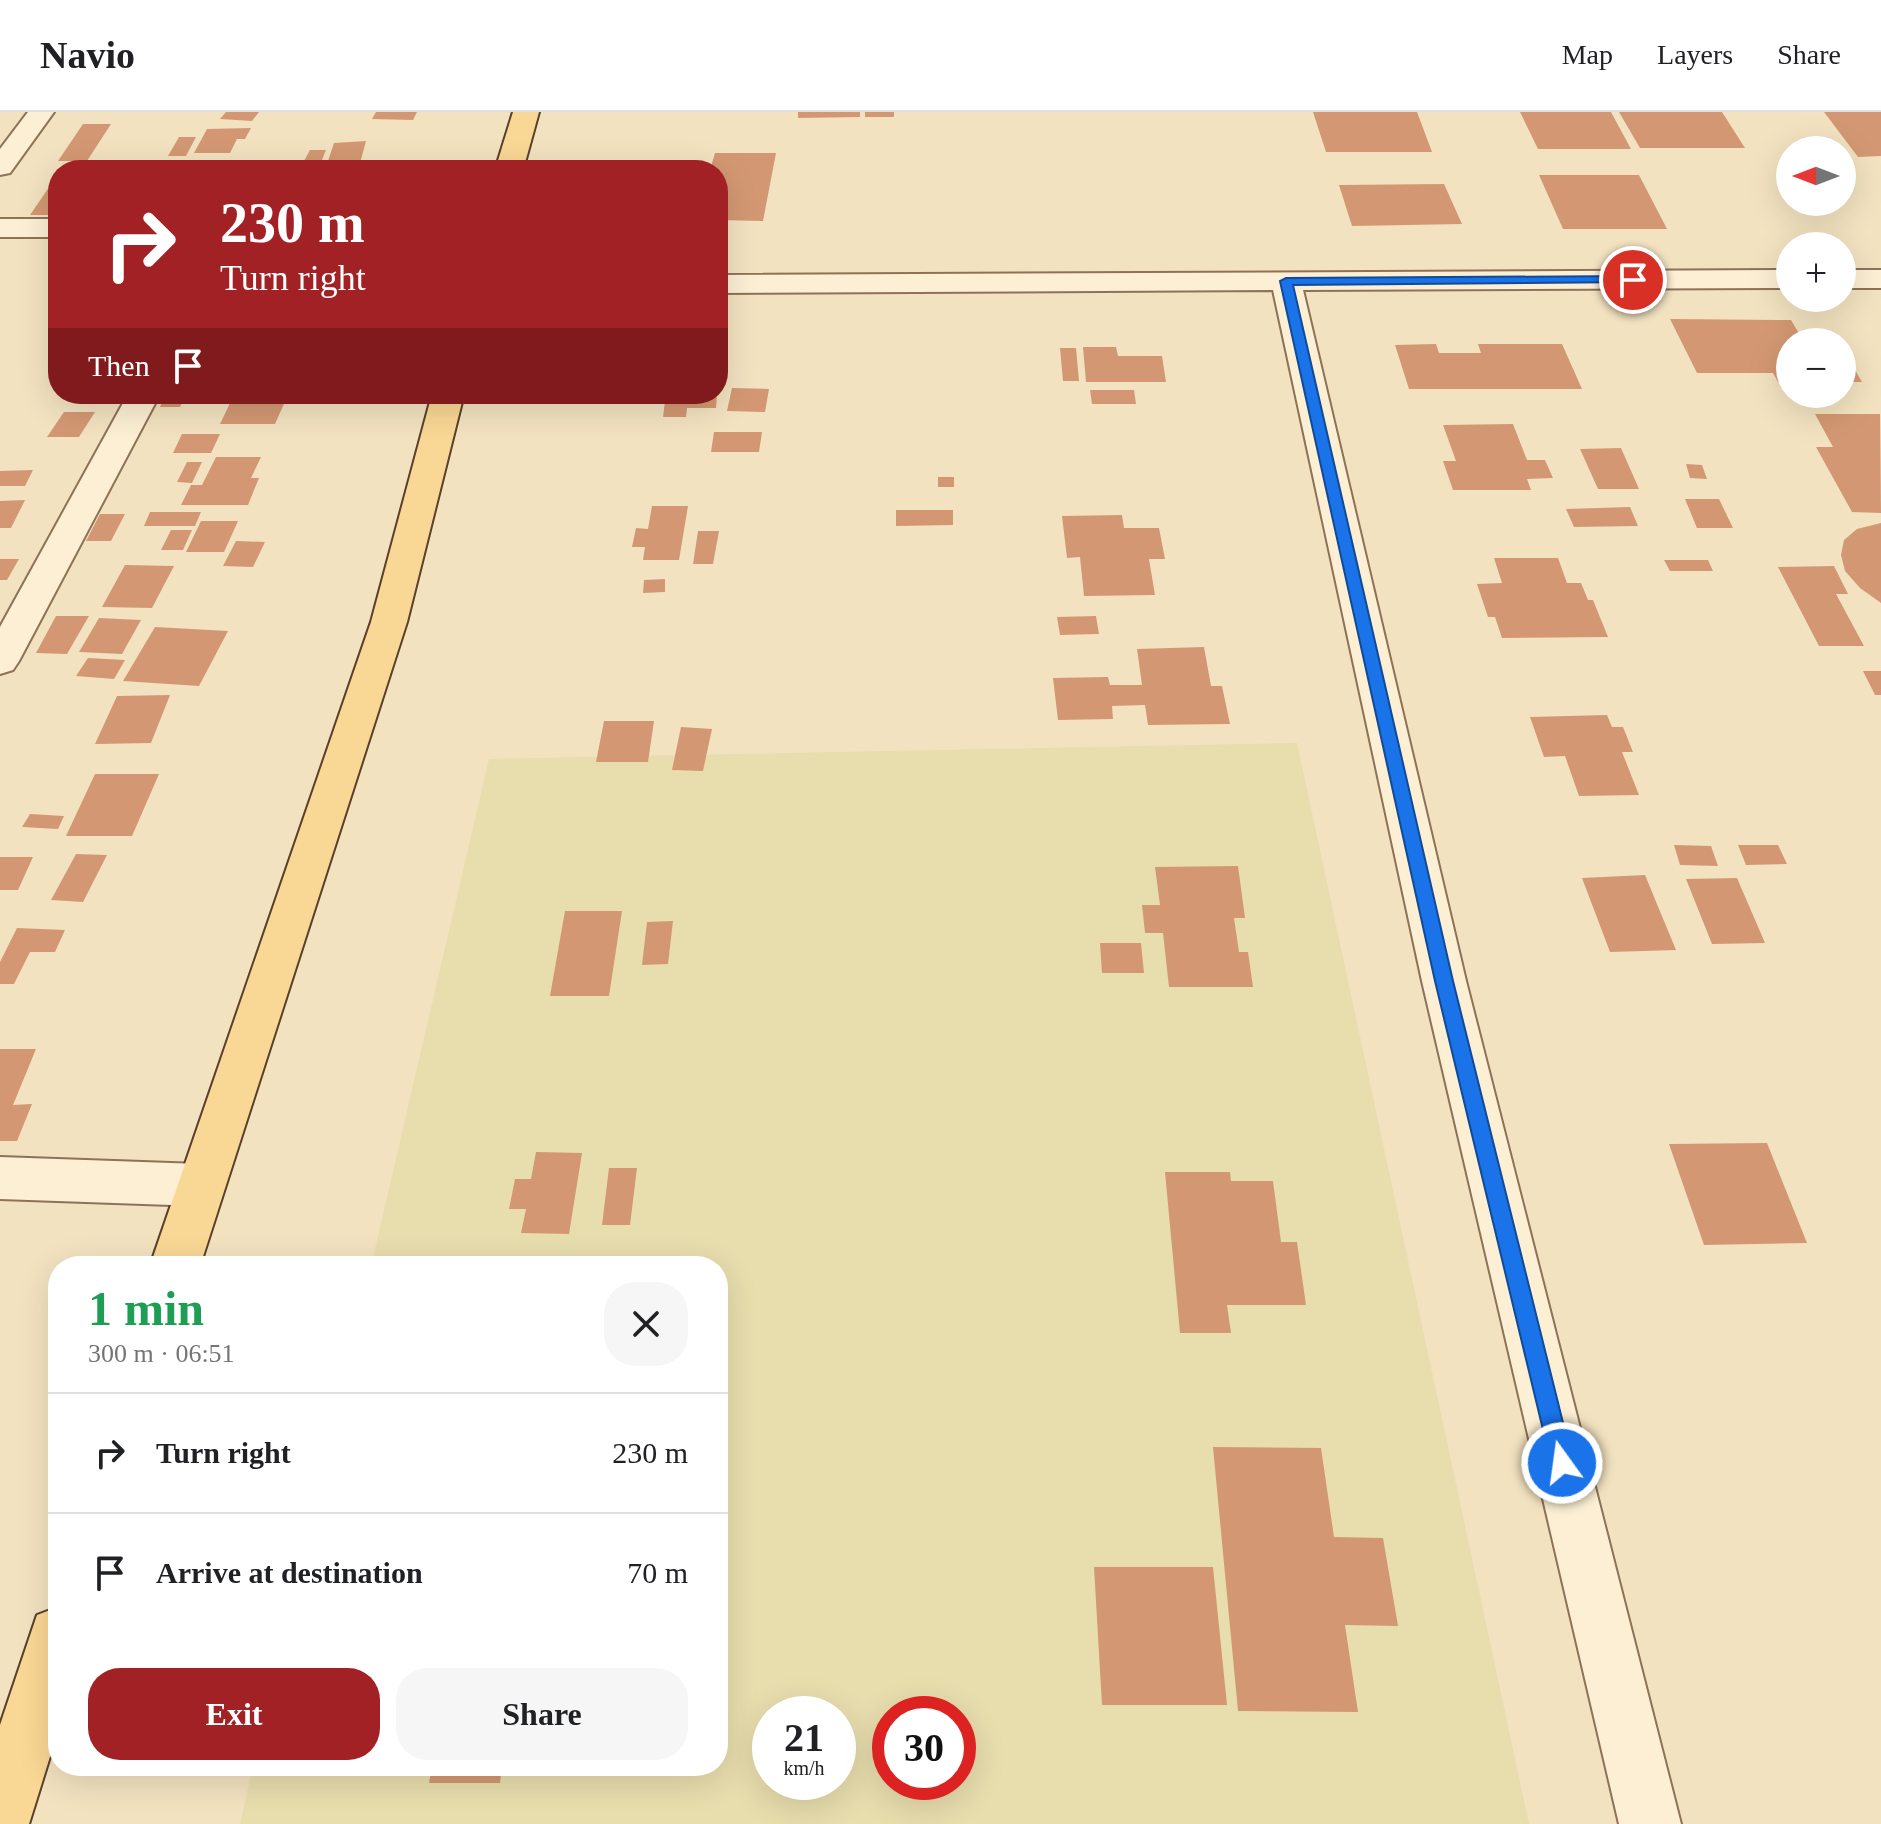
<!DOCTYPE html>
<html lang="en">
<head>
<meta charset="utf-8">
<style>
	body { margin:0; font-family:Georgia,serif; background:#f6f6f6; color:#202124; height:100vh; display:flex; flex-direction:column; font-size:30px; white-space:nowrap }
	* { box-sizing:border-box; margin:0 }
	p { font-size:26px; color:#757577 }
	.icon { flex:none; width:44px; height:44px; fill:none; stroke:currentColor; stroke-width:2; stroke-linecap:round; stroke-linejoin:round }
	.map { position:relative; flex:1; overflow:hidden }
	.drawer { position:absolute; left:48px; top:1144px; width:680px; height:520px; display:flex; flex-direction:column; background:#fff; border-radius:32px; box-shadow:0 8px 32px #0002 }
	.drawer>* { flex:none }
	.guide { position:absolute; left:48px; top:48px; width:680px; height:244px; border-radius:32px; box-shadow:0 8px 32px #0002; background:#a12125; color:#fff; overflow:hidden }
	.needle { width:52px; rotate:270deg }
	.buttons { position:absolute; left:1776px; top:24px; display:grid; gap:16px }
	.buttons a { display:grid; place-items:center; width:80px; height:80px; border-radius:50%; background:#fff; box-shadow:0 8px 32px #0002; font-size:40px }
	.speed { position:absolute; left:752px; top:1584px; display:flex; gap:16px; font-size:40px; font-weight:700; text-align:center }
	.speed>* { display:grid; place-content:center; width:104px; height:104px; border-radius:50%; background:#fff; box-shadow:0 8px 32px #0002; line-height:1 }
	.speed small { font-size:20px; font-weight:400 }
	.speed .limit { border:12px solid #d22; background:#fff; color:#111 }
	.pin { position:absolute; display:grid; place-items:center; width:68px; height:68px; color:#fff; margin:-34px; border:4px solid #fff; border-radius:50%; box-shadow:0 2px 8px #0007 }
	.me { position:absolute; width:88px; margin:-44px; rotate:346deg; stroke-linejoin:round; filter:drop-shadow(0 0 6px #0008) }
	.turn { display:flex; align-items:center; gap:28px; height:168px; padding:0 40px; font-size:36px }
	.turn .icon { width:104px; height:104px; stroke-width:2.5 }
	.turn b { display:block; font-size:56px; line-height:68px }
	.then { display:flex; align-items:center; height:76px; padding:0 40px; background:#0003; gap:16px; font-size:30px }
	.round { display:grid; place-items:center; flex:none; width:84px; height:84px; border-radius:32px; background:#f6f6f6 }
	.headline { display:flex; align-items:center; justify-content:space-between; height:136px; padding:0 40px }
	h1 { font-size:48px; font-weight:800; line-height:60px; color:#1e9e55 }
	.button { display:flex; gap:16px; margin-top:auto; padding:16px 40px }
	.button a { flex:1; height:92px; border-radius:32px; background:#a12125; color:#fff; font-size:32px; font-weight:800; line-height:92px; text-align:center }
	.button a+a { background:#f6f6f6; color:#202124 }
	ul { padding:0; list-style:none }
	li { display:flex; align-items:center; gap:24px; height:120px; padding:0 40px; border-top:2px solid #e0e0e0 }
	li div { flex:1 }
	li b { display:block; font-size:30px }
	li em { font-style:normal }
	header { display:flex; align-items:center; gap:48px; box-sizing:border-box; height:112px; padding:0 40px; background:#fff; border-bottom:2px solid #e0e0e0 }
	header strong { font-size:38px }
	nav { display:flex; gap:44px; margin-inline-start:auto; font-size:28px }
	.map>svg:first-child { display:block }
</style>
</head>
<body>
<header>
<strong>Navio</strong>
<nav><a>Map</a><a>Layers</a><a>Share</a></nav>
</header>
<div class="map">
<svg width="1881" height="1712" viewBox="0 0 1881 1712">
	<rect width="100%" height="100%" fill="#f2e2c0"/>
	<!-- farmland -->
	<path fill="#e8ddad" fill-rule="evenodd" d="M1297 631 1529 1712H240L253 1654H718V1154H371L489 647ZM770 1602H838V1670H770ZM890 1602H958V1670H890Z"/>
	<!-- building -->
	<g fill="#d39873">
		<path d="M226 0H259L252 9 220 7Z"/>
		<path d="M376 0H417L413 8 372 7Z"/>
		<path d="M798 0H860V5L798 6Z"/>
		<rect x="865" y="0" width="29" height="5"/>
		<path d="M1313 0H1417L1432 40H1326Z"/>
		<path d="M1520 0H1611L1631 37H1538Z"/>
		<path d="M1619 0H1722L1745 36H1640Z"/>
		<path d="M1824 0H1881V44L1858 45Z"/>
		<path d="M83 12H111L87 49H58Z"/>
		<path d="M251 16 245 27H237L230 41H194L207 17Z"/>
		<path d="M179 25H196L186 44H168Z"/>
		<path d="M366 29 360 51 327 52 334 31Z"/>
		<path d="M310 38H326L322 48 304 49Z"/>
		<path d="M715 41H776L763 109 718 108V58H710Z"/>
		<path d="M58 62V103H30Z"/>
		<path d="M1539 63H1639L1667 117H1563Z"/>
		<path d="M1444 72 1462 112 1352 114 1339 73Z"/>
		<path d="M1670 207 1791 208 1804 230H1790V270H1778L1773 261H1697Z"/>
		<path d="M1436 232 1439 241H1481L1478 232H1562L1582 277H1409L1395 233Z"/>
		<path d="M1083 235H1116L1118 244H1162L1166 270H1086Z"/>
		<path d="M1060 236H1076L1079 269H1063Z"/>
		<path d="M1842 246H1848L1862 270H1842Z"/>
		<path d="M732 276 769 277 765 300 727 299Z"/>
		<path d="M1090 278H1134L1136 292H1092Z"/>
		<path d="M166 282H186L180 295H160Z"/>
		<path d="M666 282H717L716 296H687L686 305H663Z"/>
		<path d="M233 285H287L275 312H220Z"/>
		<path d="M64 300H95L79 325H47Z"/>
		<path d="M1815 302H1880L1881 401 1852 400 1816 335H1833Z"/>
		<path d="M1513 312 1527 348H1545L1553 366 1527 367 1531 378H1453L1443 349H1456L1443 313Z"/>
		<path d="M714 320H762L759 340H711Z"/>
		<path d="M182 322H220L211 341H173Z"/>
		<path d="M1621 336 1639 377H1598L1580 337Z"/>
		<path d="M216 345H261L251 366H259L248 393H181L191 373H202Z"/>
		<path d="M187 350H202L192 371 177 370Z"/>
		<path d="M1686 352 1702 353 1707 367 1690 366Z"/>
		<path d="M33 358 25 374H0V359Z"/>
		<rect x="938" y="365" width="16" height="10"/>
		<path d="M1685 387H1719L1733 416H1697Z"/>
		<path d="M25 388 11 416H0V389Z"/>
		<path d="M652 394H688L679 448H643L645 435H632L636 416 648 417Z"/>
		<path d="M1630 395 1638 414 1574 415 1566 397Z"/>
		<path d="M896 398H953V413L896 414Z"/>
		<path d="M150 400H201L195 414H144Z"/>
		<path d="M100 402H125L111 429H86Z"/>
		<path d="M1122 403 1124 416H1159L1165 447H1149L1155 483 1084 484 1080 445 1067 446 1062 404Z"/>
		<path d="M201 409H238L224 440H186Z"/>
		<path d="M1881 411V491L1860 476 1845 459 1841 443 1844 428 1857 417Z"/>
		<path d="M171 418H192L183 438H161Z"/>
		<path d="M698 419H719L713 452H693Z"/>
		<path d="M236 429 265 430 253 455 223 454Z"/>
		<path d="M1494 446H1558L1567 471H1581L1588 488H1593L1608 525 1502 526 1495 505H1488L1477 472 1502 471Z"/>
		<path d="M0 447H19L7 468H0Z"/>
		<path d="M1664 448H1708L1713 459H1670Z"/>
		<path d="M125 453 174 454 152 496 102 495Z"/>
		<path d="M1834 454 1848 482H1836L1864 534H1819L1778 455Z"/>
		<path d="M665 467V480L643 481 644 468Z"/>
		<path d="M56 504H89L67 542 36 541Z"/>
		<path d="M1096 504 1099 522 1060 523 1057 505Z"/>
		<path d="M99 506 141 508 122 542 79 540Z"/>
		<path d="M155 515 228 519 199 574 123 569Z"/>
		<path d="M1204 535 1211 574H1222L1230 612 1148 613 1145 593 1112 594 1113 607 1058 608 1053 566 1108 565 1110 573H1142L1137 537Z"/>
		<path d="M88 546 125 548 114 567 76 564Z"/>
		<path d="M1863 559H1881V583H1875Z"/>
		<path d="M170 583 151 631 95 632 117 584Z"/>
		<path d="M1607 603 1612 615H1623L1633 640H1622L1639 683 1579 684 1565 644 1544 645 1530 605Z"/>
		<path d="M604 609H654L648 650H596Z"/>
		<path d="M681 615 712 617 703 659 672 658Z"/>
		<path d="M95 662H159L132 724H66Z"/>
		<path d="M30 702 64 704 58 717 22 715Z"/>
		<path d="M1674 733 1711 734 1718 754 1680 753Z"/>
		<path d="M1738 733H1778L1787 752 1746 753Z"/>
		<path d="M76 742 107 743 83 790 51 788Z"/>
		<path d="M0 745H33L18 778H0Z"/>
		<path d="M1238 754 1245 806H1234L1239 840H1248L1253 875H1169L1163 821H1145L1142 793H1160L1155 755Z"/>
		<path d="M1645 763 1676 838 1610 840 1582 766Z"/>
		<path d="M1737 766 1765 831 1712 832 1686 767Z"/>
		<path d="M565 799H622L609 884H550Z"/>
		<path d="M673 809 668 852 642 853 647 810Z"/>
		<path d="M17 816 65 818 55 840H30L14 872H0V850Z"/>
		<path d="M1100 831H1141L1144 861H1102Z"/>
		<path d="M0 937H36L13 993 32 992 17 1029H0Z"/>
		<path d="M1767 1031 1807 1131 1704 1133 1669 1032Z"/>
		<path d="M536 1040 582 1041 569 1122 521 1121 526 1097H509L515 1067H531Z"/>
		<path d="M609 1056H637L630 1113H602Z"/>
		<path d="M1165 1060H1230L1231 1069H1273L1281 1130H1297L1306 1193H1227L1231 1221H1180Z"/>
		<path d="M1213 1335 1321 1336 1334 1425 1383 1426 1398 1514 1345 1513 1358 1600 1238 1599Z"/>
		<path d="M1094 1455H1213L1227 1593H1102Z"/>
		<path d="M432 1654H502L500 1671H429Z"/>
	</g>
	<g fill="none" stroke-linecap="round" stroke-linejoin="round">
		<defs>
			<g id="minor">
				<path d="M28 0H54L10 61 0 63V37Z"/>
				<rect x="0" y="107" width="58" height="18"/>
				<path d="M1790 158V176L1303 178 1466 869 1681 1712H1619L1422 869 1273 178 718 181V163Z"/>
				<rect x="1842" y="158" width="39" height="18"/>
				<path d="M128 282H160L19 549 13 558 0 562V515Z"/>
				<path d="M0 1045 200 1052 217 1058 224 1073 217 1088 200 1094 0 1087Z"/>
			</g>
			<g id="major">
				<path d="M513 0H539L523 58H495Z"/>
				<path d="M432 282H464L407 510 200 1154H150L371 510Z"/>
				<path d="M58 1495V1619L29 1712H0V1613L37 1503Z"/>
			</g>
		</defs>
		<!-- minor casing -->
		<use href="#minor" stroke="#8d7256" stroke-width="4"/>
		<!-- major casing -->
		<use href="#major" stroke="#5a402b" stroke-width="4"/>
		<!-- minor -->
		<use href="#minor" fill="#fcefd4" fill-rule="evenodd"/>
		<!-- major -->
		<use href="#major" fill="#f9d794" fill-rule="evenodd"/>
	</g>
	<!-- route -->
	<path fill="#1a73e8" stroke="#114b97" stroke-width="2" d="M1633 164 1639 168 1637 170 1293 173 1453 869 1573 1351 1570 1359 1562 1362 1554 1359 1551 1351 1435 869 1280 169 1286 166Z"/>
</svg>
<div class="buttons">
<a><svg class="needle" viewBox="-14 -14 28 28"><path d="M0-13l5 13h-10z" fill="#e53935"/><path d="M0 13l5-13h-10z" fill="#757577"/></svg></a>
<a>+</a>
<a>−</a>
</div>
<div class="speed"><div>21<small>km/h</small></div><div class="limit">30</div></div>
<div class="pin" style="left:1633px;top:168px;background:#d93025"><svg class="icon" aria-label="arrive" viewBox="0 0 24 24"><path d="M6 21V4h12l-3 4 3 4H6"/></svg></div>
<svg class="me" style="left:1562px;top:1351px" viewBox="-20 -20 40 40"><circle r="17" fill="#1a73e8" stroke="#fff" stroke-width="3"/><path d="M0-11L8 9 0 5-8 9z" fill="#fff"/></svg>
<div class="guide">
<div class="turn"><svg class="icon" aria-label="right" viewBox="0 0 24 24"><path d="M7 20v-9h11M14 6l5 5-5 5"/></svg><div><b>230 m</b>Turn right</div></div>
<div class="then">Then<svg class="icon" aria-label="arrive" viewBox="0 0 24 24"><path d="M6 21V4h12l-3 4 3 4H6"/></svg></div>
</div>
<section class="drawer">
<div class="headline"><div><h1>1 min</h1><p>300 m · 06:51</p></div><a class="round"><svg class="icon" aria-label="close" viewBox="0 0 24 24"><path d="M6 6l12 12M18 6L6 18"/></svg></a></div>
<ul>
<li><svg class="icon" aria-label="right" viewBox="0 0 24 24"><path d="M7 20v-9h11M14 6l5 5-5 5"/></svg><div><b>Turn right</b></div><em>230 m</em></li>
<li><svg class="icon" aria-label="arrive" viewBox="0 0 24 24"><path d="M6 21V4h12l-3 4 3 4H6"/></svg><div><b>Arrive at destination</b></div><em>70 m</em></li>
</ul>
<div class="button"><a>Exit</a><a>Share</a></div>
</section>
</div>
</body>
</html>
